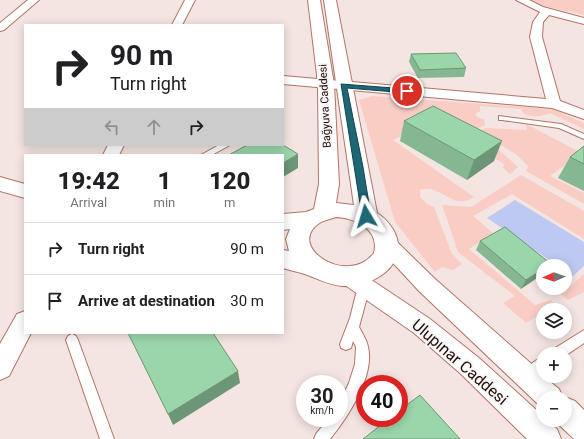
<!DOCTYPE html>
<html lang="en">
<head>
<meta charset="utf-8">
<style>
	body { margin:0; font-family:Roboto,sans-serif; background:#f6f6f6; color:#202124; height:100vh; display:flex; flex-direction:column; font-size:15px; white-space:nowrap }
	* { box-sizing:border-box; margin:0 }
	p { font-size:13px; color:#757577 }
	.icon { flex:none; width:22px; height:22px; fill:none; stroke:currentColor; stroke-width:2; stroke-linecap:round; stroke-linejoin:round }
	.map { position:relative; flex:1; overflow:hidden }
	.details { position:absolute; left:24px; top:154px; width:260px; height:180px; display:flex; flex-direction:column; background:#fff; border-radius:0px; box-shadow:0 2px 10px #0003 }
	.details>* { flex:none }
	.guide { position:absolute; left:24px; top:24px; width:260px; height:122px; border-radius:0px; box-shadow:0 2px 10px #0003; background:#fff; color:#202124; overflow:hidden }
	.needle { width:26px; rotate:268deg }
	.fabs { position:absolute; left:536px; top:259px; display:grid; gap:8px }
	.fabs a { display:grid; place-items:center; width:36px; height:36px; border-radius:50%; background:#fff; box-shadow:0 2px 10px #0003; font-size:20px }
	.speed { position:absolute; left:296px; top:375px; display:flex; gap:8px; font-size:20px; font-weight:700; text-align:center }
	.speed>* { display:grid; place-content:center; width:52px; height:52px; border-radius:50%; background:#fff; box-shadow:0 2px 10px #0003; line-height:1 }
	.speed small { font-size:10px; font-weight:400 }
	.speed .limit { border:6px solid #d22; background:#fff; color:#111 }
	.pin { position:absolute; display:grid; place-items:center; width:34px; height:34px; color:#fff; margin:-17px; border:2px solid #fff; border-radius:50%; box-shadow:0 1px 4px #0007 }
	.me { position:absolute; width:44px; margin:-22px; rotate:353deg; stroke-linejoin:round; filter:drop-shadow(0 0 3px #0008) }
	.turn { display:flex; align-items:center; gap:14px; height:84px; padding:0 20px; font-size:18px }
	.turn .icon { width:52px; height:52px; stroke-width:2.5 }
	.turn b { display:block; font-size:28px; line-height:34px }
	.lanes { display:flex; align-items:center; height:38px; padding:0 20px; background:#0003; justify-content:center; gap:20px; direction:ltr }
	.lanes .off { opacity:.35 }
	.eta { display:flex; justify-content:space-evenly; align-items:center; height:68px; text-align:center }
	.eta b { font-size:24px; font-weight:800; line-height:28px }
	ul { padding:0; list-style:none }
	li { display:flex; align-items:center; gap:12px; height:52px; padding:0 20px; border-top:1px solid #e0e0e0 }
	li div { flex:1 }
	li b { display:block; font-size:15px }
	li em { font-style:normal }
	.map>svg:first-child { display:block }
</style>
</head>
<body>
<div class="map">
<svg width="584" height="439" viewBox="0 0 584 439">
	<rect width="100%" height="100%" fill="#f4e5e2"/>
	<!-- green -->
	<g fill="#f9cdc4">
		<path d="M531 0H584V15L539 5Z"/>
		<path d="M373 96 552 109 584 123V129L550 113C541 117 533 117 524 114L521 109 480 106V111L475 114 478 118 484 119 485 125 475 130 428 122 393 140 474 197C471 198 468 201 465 201 448 204 438 184 420 190V197L427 204 434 207 452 254 462 264 453 270 442 267 435 272 395 222 359 100Z"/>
		<path d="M526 124 582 153 550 176 584 193V204L526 171 528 166 517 155 481 133 483 129 488 128 527 130Z"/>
		<path d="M486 141 499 150 518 167 510 174 503 168 504 164 487 154Z"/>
		<path d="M521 175 584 211V239L512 194 473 216 493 233 469 249 535 305 550 300 556 305 548 310H543V313L526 323 503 303 515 296 458 252 442 205 471 207Z"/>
		<path d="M584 274V292L568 300 553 288H565V282L571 286Z"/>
	</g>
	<!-- water -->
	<path fill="#bdc9f3" d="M515 200 584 242V266L573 276 565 271V266H558L487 218Z"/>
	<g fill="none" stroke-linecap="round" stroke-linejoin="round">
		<defs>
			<g id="service">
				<path d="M499 116 561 124 584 134V139L559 128 502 120H499Z"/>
				<path d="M219 145H230L212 155H201Z"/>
				<path d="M364 281 368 283 370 286 359 327C362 333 367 340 368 347 375 376 348 417 330 439H314L316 434 329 418H339V404L349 383 355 364 356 347 353 341 351 348 346 350 341 348 340 344 350 318 358 286 360 283Z"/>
				<path d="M584 330V343L565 356V354H551L552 350Z"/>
				<path d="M72 334 76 336 78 340 114 439H100L66 340 68 336Z"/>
				<path d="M543 357V372L532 382 527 383 522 382 520 377C524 369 535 360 543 357Z"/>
			</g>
			<g id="minor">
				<path d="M28 0H39L4 30 0 31V23Z"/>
				<path d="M185 0H195L182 25H172Z"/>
				<path d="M516 0H529L543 7 584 18V24L549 15 543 22 542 37 560 101 584 110V119L552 108 283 84V76L546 99 530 37 533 22 540 12Z"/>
				<path d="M108 145H124L119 155H103Z"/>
				<path d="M387 237 394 239 435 279 543 374V376L559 389 563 398H543V408L541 407 419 291 380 249 377 244 380 239Z"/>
				<path d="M350 268 358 271 430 319 479 358 543 416V420H547L557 429 561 439H527L461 374 414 333 342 283 339 277 342 271Z"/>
				<path d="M25 311V333H31L9 376 0 380V344L17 314Z"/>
				<path d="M565 397 575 401 584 410V439H574L555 421 565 420V398H564Z"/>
			</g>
			<g id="tertiary">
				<path d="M308 0H320L334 84 339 184 336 203 354 205 324 0H336L377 213C385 218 390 224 394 231 411 265 372 288 342 286 331 285 320 280 310 276 301 272 292 271 283 268V250L289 251 286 239 290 229 283 230V214L306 212 314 209 319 184 318 84ZM336 217C355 218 380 229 374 253 347 288 283 245 321 222 325 220 331 219 336 217Z"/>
				<path d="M0 177 25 184V198L0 191Z"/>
			</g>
		</defs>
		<!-- service casing -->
		<use href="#service" stroke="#b47365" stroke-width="2"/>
		<!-- minor casing -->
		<use href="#minor" stroke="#b47365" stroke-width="2"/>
		<!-- tertiary casing -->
		<use href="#tertiary" stroke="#b47365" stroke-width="2"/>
		<!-- service -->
		<use href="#service" fill="#fff" fill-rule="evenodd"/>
		<!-- minor -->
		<use href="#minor" fill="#fff" fill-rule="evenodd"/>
		<!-- tertiary -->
		<use href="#tertiary" fill="#fff" fill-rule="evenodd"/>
	</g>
	<!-- wall -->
	<g fill="#85b892">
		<path d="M411 54 466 68 464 77 418 78 409 62Z"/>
		<path d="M404 121 494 161 467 180 400 141Z"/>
		<path d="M584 146V191L558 178 570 157Z"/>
		<path d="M480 241 551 264 550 266H543L521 289 476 250Z"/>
	</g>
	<!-- shaded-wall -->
	<g fill="#6c9677">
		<path d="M502 141 494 161 467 180 474 160Z"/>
		<path d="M298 154V168L283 177V163Z"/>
		<path d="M543 269V274L521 289 526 280Z"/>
		<path d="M238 371 240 383 173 425 168 414Z"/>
	</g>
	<!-- building -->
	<g fill="#9bd6aa" stroke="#6c9677">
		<path d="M456 53 466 68 420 70 411 54Z"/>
		<path d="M433 106 502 141 474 160 404 121Z"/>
		<path d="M247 145H283L298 154 283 163V155H229Z"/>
		<path d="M584 146V164L570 157Z"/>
		<path d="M505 227 551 264 548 266H543V269L526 280 480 241Z"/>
		<path d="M128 333H213L238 371 168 414Z"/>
		<path d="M420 395 460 439H363L390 418H399V411Z"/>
	</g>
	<!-- route -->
	<path fill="#1e6774" stroke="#14434b" d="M341 84 407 89 410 91 407 93 347 88 363 167 371 216 366 220 362 216Z"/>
	<g text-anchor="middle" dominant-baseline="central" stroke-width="4" stroke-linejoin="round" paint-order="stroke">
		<!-- far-street labels -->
		<g font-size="11" fill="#250d08" stroke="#f6f6f6">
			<text transform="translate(325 106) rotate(-93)">Bağyuva Caddesi</text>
		</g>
		<!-- near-street labels -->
		<g font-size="16" fill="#250d08" stroke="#f6f6f6">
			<text transform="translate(460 362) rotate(41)">Ulupınar Caddesi</text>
		</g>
	</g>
</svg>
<div class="fabs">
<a><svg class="needle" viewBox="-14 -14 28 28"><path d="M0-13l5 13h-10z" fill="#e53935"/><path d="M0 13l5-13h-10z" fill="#757577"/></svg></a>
<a><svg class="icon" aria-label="layers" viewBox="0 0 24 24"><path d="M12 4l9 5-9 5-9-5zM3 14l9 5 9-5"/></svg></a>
<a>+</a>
<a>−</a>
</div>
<div class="speed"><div>30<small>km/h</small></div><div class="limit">40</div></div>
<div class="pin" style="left:407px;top:91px;background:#d93025"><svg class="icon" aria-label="arrive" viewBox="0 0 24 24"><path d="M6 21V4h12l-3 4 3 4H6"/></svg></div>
<svg class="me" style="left:366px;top:216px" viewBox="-20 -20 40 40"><path d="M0-17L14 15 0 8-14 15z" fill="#1e6774" stroke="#fff" stroke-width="4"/></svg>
<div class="guide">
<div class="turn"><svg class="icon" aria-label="right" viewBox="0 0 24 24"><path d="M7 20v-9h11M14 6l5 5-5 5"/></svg><div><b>90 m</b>Turn right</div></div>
<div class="lanes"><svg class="icon off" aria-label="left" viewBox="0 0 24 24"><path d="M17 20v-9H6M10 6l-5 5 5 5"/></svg><svg class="icon off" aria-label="ahead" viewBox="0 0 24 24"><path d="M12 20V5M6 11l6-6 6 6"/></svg><svg class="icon" aria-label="right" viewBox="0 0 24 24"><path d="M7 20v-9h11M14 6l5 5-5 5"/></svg></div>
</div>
<section class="details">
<div class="eta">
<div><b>19:42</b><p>Arrival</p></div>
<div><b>1</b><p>min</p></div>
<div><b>120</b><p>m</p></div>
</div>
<ul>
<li><svg class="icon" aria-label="right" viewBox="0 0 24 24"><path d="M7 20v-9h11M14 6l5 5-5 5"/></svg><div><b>Turn right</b></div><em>90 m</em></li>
<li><svg class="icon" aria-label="arrive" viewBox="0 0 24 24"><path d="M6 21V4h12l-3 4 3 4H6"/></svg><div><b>Arrive at destination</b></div><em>30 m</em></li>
</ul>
</section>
</div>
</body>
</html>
